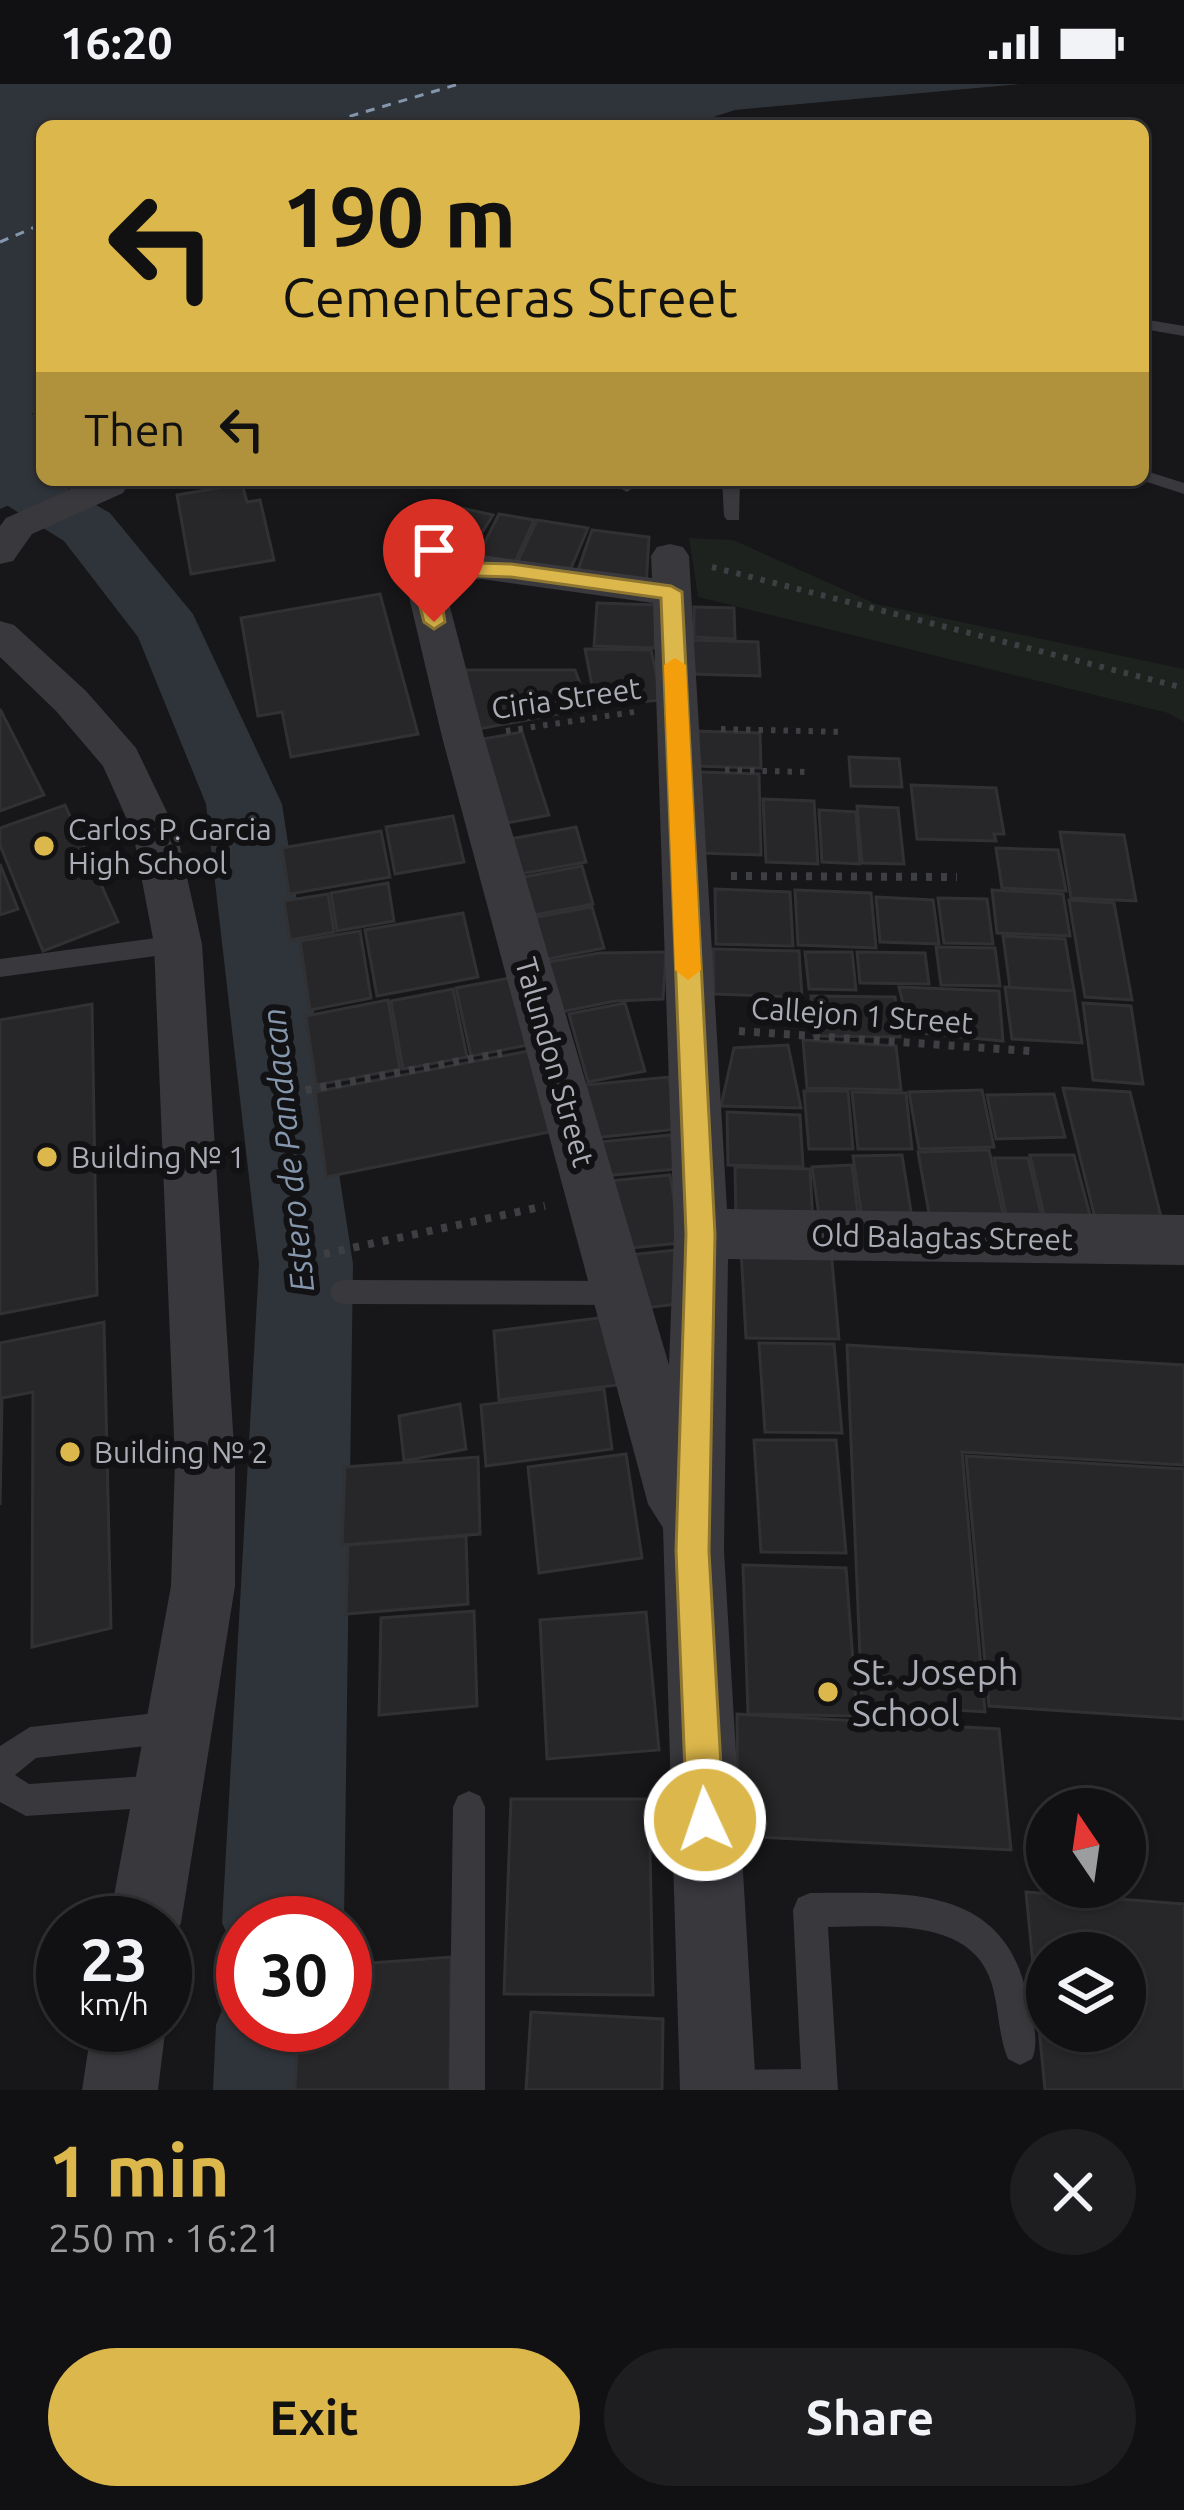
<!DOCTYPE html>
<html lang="en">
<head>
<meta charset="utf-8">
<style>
	body { margin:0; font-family:Ubuntu,sans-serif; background:#1e1e20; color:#f1f3f6; height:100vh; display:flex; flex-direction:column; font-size:45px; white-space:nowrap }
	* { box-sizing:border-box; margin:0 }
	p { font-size:39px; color:#9c9d9f }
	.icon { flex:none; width:66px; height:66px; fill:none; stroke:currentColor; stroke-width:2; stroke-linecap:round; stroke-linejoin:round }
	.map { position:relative; height:2006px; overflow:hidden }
	.drawer { display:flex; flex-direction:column; background:#111012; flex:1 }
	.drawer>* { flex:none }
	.guide { position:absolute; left:36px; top:36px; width:1113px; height:366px; border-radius:18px; box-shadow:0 3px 9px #0004,0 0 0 3px #303032; background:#dcb74b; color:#111; overflow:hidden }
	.needle { width:78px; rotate:347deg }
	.controls { position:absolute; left:1026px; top:1704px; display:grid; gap:24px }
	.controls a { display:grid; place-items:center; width:120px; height:120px; border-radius:50%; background:#111012; box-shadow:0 3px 9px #0004,0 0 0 3px #303032; font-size:60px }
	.speed { position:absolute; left:36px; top:1812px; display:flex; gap:24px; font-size:60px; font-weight:700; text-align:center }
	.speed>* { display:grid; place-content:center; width:156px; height:156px; border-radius:50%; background:#111012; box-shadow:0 3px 9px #0004,0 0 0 3px #303032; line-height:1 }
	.speed small { font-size:30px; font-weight:400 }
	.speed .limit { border:18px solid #d22; background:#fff; color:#111 }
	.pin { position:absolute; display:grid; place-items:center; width:102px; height:102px; color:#fff; margin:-123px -51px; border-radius:50% 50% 50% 0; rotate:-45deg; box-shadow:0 0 12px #0007 }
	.pin .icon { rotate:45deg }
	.me { position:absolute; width:132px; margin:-66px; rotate:357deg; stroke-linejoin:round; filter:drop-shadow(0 0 9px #0008) }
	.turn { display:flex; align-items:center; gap:42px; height:252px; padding:0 48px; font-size:54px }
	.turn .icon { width:156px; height:156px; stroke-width:2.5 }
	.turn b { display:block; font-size:84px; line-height:102px }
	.then { display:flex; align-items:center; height:114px; padding:0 48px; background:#0003; gap:24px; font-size:45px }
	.round { display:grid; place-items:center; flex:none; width:126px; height:126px; border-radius:63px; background:#1e1e20 }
	.head { display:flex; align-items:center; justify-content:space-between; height:204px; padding:0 48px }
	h1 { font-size:72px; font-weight:700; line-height:90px; color:#dcb74b }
	.cta { display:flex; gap:24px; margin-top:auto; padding:24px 48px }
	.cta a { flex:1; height:138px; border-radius:72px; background:#dcb74b; color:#111; font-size:48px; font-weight:700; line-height:138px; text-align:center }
	.cta a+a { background:#1e1e20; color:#f1f3f6 }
	.status { display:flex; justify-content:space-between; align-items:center; height:84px; padding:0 60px; background:#111012; direction:ltr }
	.status svg { height:33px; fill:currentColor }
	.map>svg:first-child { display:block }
</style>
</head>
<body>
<div class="status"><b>16:20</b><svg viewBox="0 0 49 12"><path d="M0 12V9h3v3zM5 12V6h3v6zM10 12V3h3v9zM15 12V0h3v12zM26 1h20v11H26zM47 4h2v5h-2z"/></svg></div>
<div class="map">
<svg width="1184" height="2006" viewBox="0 0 1184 2006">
	<rect width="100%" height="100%" fill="#171618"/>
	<!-- green -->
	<path fill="#1d221e" d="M689 454 733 456 876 520 1184 585V638L1168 629 698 513Z"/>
	<!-- water -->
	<path fill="#2e343a" d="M0 0H1020L735 26 686 42H42V319L32 330 42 339V396H67L0 425Z"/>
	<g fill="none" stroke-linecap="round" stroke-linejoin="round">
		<!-- river -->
		<g fill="#2e343a" fill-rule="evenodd">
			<path d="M0 367 22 373 42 388V396H52L110 429 193 530 282 720 353 1180 344 1839H243V1883L222 1839 259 1180 206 720 138 553 64 457 0 417Z"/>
			<path d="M243 1893V1941H342L341 2006H213L216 1941 234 1896Z"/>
		</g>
		<!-- ferry -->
		<g stroke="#8597ad" stroke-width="3" stroke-dasharray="9 8" stroke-linecap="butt">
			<path d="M317 42 459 0"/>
			<path d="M0 158 42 140"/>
		</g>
	</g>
	<!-- building -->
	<g fill="#272729" stroke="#313134" stroke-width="3" fill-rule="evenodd">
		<path d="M242 400 247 418 260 416 274 476 191 490 177 411Z"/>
		<path d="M448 421 493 431 469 469 422 459Z"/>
		<path d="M499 430 534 436 515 478 478 472Z"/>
		<path d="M537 436 588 444 569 489 516 481Z"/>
		<path d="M592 446 649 453 646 504 577 489Z"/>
		<path d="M380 510 418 650 291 673 282 628 258 632 241 534Z"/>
		<path d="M597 519 656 521 655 564 594 562Z"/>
		<path d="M694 523 734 524 735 555 694 553Z"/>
		<path d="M690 556 758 558 760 592 691 590Z"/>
		<path d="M585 565 651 566 662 616 596 622Z"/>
		<path d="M450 586H575L589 624 468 647Z"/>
		<path d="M0 625 44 711 0 727Z"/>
		<path d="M694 647 760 649 761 684 694 682Z"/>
		<path d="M522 648 549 731 496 741 472 657Z"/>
		<path d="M849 673 899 675 902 703 851 702Z"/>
		<path d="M700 688 759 690 761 771 700 769Z"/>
		<path d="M911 701 996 704 1004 750H994L996 757 917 755Z"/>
		<path d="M763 715 814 717 818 780 766 778Z"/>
		<path d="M65 721 118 838 43 867 0 761V744Z"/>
		<path d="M857 722 898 724 904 780 862 779Z"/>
		<path d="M819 726 856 728 860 780 822 778Z"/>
		<path d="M453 732 464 778 395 790 386 743Z"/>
		<path d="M576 743 586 778 520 790 510 755Z"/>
		<path d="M381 747 390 793 289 810 282 764Z"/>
		<path d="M1060 748 1124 751 1136 817 1071 814Z"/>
		<path d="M996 764 1058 766 1066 807 1002 804Z"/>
		<path d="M0 780 18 825 0 831Z"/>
		<path d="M582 782 593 820 534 831 524 793Z"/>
		<path d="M388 799 394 837 337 847 331 809Z"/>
		<path d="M715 805 790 808 793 862 716 860Z"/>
		<path d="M795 806 871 809 876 864 798 861Z"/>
		<path d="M992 806 1063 810 1070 852 997 849Z"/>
		<path d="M328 810 334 848 290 856 284 817Z"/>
		<path d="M876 813 933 816 939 860 880 858Z"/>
		<path d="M938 814 987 815 993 860 944 859Z"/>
		<path d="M1069 816 1114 819 1132 916 1085 913Z"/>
		<path d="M592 823 604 864 538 877 526 835Z"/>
		<path d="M463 829 478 893 377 912 365 846Z"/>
		<path d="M360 847 371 914 310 926 300 857Z"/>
		<path d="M1003 852 1065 855 1074 907 1010 904Z"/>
		<path d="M936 863 995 864 1000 902 941 901Z"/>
		<path d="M713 865 799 867 802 913 714 910Z"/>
		<path d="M666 868 663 915 615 917 556 929 543 879 600 869Z"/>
		<path d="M805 868H852L856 906 809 905Z"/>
		<path d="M857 868 925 869 929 900 860 899Z"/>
		<path d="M521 892 538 959 471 972 456 904Z"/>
		<path d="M899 903 999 907 1003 957 910 948Z"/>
		<path d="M1005 903 1074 907 1082 959 1012 955Z"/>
		<path d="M453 905 467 973 403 985 391 917Z"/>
		<path d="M811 912 895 913 900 953 814 952Z"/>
		<path d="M388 916 400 985 316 1001 306 932Z"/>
		<path d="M625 919 645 987 588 998 569 930Z"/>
		<path d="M1083 919 1131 922 1143 1000 1093 996Z"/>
		<path d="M92 920 97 1211 0 1230V936Z"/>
		<path d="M803 956 896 962 901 1006 807 1004Z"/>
		<path d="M788 961 801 1024 721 1022 734 964Z"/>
		<path d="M544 964 564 1045 326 1093 315 1008Z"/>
		<path d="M669 993 678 1045 593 1054 585 1001Z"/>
		<path d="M1063 1004 1130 1008 1162 1137 1096 1138Z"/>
		<path d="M982 1006 994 1063 919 1065 909 1008Z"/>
		<path d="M804 1007H848L853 1065H809Z"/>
		<path d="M852 1008 906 1009 912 1065H858Z"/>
		<path d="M1054 1010 1065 1053 996 1055 987 1011Z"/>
		<path d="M727 1028 800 1031 803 1083 728 1081Z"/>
		<path d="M671 1051 677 1085 603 1092 599 1058Z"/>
		<path d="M989 1066 1004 1134 930 1135 918 1068Z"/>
		<path d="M902 1071 912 1134 862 1135 853 1072Z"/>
		<path d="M1030 1071H1074L1091 1135H1045Z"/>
		<path d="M994 1074H1028L1042 1134 1007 1135Z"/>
		<path d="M852 1081 858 1131H819L812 1083Z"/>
		<path d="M735 1083 810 1085 813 1140 736 1137Z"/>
		<path d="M670 1091 681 1159 619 1165 609 1097Z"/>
		<path d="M677 1166 685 1219 636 1225 629 1171Z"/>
		<path d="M741 1166H831L839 1255 746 1254Z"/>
		<path d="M615 1232 625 1300 499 1316 494 1247Z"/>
		<path d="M104 1238 111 1544 32 1563 33 1308 2 1314 0 1421V1259Z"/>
		<path d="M759 1259 834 1260 842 1349 765 1348Z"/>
		<path d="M847 1261 1184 1281V1381L962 1368 985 1628 862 1620Z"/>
		<path d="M604 1305 612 1365 486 1382 481 1321Z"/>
		<path d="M460 1320 466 1365 404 1377 399 1332Z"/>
		<path d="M754 1356H836L846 1469 761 1468Z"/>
		<path d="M626 1370 642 1474 539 1489 528 1383Z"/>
		<path d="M966 1372 1184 1385V1635L989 1622Z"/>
		<path d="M478 1373 480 1450 342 1461 345 1383Z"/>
		<path d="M466 1452 468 1520 346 1530 348 1461Z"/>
		<path d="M743 1481 846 1484 857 1632 748 1630Z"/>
		<path d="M474 1527 477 1622 379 1631 381 1534Z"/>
		<path d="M646 1528 659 1666 547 1675 540 1536Z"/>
		<path d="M737 1630 999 1645 1011 1766 738 1752Z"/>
		<path d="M511 1715H649L653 1911 504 1910Z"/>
		<path d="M1026 1808 1184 1820V2006H1045ZM1047 1869H1125V1947H1047Z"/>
		<path d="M451 1873 450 2006H295L298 1941H345V1881Z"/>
		<path d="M531 1928 663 1935 662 2006H526Z"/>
	</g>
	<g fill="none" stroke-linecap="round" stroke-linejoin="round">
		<!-- path-far1 -->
		<g stroke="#3e3f43" stroke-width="6" stroke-dasharray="4.5 8" stroke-linecap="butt">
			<path d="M712 483 1184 604"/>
			<path d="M721 645 846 648"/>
			<path d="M506 647 634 628"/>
			<path d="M725 686 807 688"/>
		</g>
		<!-- path -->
		<g stroke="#3e3f43" stroke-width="8" stroke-dasharray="6 9" stroke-linecap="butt">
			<path d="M731 792 957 793"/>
			<path d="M739 947 1030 967"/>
			<path d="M291 1009 502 969"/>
			<path d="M324 1170 545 1122"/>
		</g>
		<!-- lane -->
		<g fill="#38383d" fill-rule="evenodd">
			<path d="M1143 235 1184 242V252L1143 245Z"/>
			<path d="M1143 386 1184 399V410L1141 396Z"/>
			<path d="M625 396H645L627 408 618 403Z"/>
			<path d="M722 396H740L739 436H727L724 432Z"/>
			<path d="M178 851 189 860 178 869 0 893V875Z"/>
			<path d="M343 1196 619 1197 628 1200 632 1209 628 1218 619 1221 343 1220 334 1217 330 1208 334 1199Z"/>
			<path d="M174 1627 185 1632 190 1643 185 1654 174 1659 36 1674 15 1691 29 1700 161 1691 172 1696 177 1707 172 1718 161 1723 26 1732 0 1718V1662L30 1643Z"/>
			<path d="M469 1707 480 1712 485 1723V2006H449L453 1723 458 1712Z"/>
			<path d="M810 1809C903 1809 1004 1799 1027 1912 1032 1933 1040 1956 1032 1975L1020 1981 1008 1975C996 1947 1000 1910 985 1884 957 1834 876 1843 828 1843L838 2006H709L713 1991 726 1986 801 1985 793 1826 798 1814Z"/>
		</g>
		<!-- street -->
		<g fill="#38383d" fill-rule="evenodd">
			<path d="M91 396H125L128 401 123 409 32 450 13 477 0 480V442L6 434Z"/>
			<path d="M670 460 683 463 689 472 727 1125 1184 1131V1181L728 1175 724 1467 756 2006H680L663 1444 648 1420 442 653 406 500 415 480 481 471 652 494 651 472 657 463ZM481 495 653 519 674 1150 669 1281 484 653 444 500Z"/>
			<path d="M0 537 14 541 86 607 136 664 177 749 202 860 235 1378V1502L181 1839 165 1866V1839H109L171 1502 175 1378 154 860 133 749 103 682 56 627 0 573Z"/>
			<path d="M165 1939 166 1941 158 2006H82L92 1941Z"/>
		</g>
	</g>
	<!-- route -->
	<path fill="#dcb74b" stroke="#8f7731" stroke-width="3" d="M447 478 511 480 671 502 682 508 715 1150 709 1467 724 1736 718 1749 705 1754 692 1749 687 1736 676 1467 686 1150 661 514 511 493 447 491 438 494 445 538 434 545 424 538 414 500 422 484Z"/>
	<!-- slow -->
	<path fill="#f59e0b" d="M675 574 686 581 701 886 688 896 675 886 664 581Z"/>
	<!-- markers -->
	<g fill="#dcb74b" stroke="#121113" stroke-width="4.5">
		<circle cx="44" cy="762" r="12"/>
		<circle cx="47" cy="1073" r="12"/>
		<circle cx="70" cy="1368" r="12"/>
		<circle cx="828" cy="1608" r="12"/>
	</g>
	<g text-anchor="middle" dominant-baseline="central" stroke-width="12" stroke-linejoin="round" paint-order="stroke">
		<!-- street labels -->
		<g font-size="30" fill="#aaadb6" stroke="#121113">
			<text transform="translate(566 614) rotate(-8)">Ciria Street</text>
			<text transform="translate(862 931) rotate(4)">Callejon 1 Street</text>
			<text transform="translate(555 978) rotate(74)">Talundon Street</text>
			<text transform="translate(942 1153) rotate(1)">Old Balagtas Street</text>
		</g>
		<!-- poi labels -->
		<g font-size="30" fill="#aaadb6" stroke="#121113" text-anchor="start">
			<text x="68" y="745">Carlos P. Garcia<tspan x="68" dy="34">High School</tspan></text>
			<text x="71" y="1073">Building № 1</text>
			<text x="94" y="1368">Building № 2</text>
		</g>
		<!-- water labels -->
		<g font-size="33" font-style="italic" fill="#8597ad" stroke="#121113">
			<text transform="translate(287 1066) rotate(-96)">Estero de Pandacan</text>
		</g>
		<!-- near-poi labels -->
		<g font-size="36" fill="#aaadb6" stroke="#121113" text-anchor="start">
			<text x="852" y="1587">St. Joseph<tspan x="852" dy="41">School</tspan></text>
		</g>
	</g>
</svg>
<div class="controls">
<a><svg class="needle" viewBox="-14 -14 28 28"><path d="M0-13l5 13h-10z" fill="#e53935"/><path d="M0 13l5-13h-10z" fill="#9c9d9f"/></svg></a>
<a><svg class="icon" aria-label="layers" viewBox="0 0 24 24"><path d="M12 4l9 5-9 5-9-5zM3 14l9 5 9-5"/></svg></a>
</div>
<div class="speed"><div>23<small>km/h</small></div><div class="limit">30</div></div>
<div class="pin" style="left:434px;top:538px;background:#d93025"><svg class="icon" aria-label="arrive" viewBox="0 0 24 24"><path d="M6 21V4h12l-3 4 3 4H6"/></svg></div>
<svg class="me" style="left:705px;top:1736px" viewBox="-20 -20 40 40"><circle r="17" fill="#dcb74b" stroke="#fff" stroke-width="3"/><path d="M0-11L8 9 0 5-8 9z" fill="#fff"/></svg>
<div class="guide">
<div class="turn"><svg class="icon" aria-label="left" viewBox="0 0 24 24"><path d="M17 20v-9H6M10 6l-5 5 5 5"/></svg><div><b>190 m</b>Cementeras Street</div></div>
<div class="then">Then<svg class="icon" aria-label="left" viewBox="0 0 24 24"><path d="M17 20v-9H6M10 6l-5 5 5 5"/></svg></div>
</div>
</div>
<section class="drawer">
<div class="head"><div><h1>1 min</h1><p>250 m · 16:21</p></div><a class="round"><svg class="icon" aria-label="close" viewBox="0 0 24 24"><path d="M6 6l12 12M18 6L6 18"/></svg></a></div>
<div class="cta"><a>Exit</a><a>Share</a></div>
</section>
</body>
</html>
